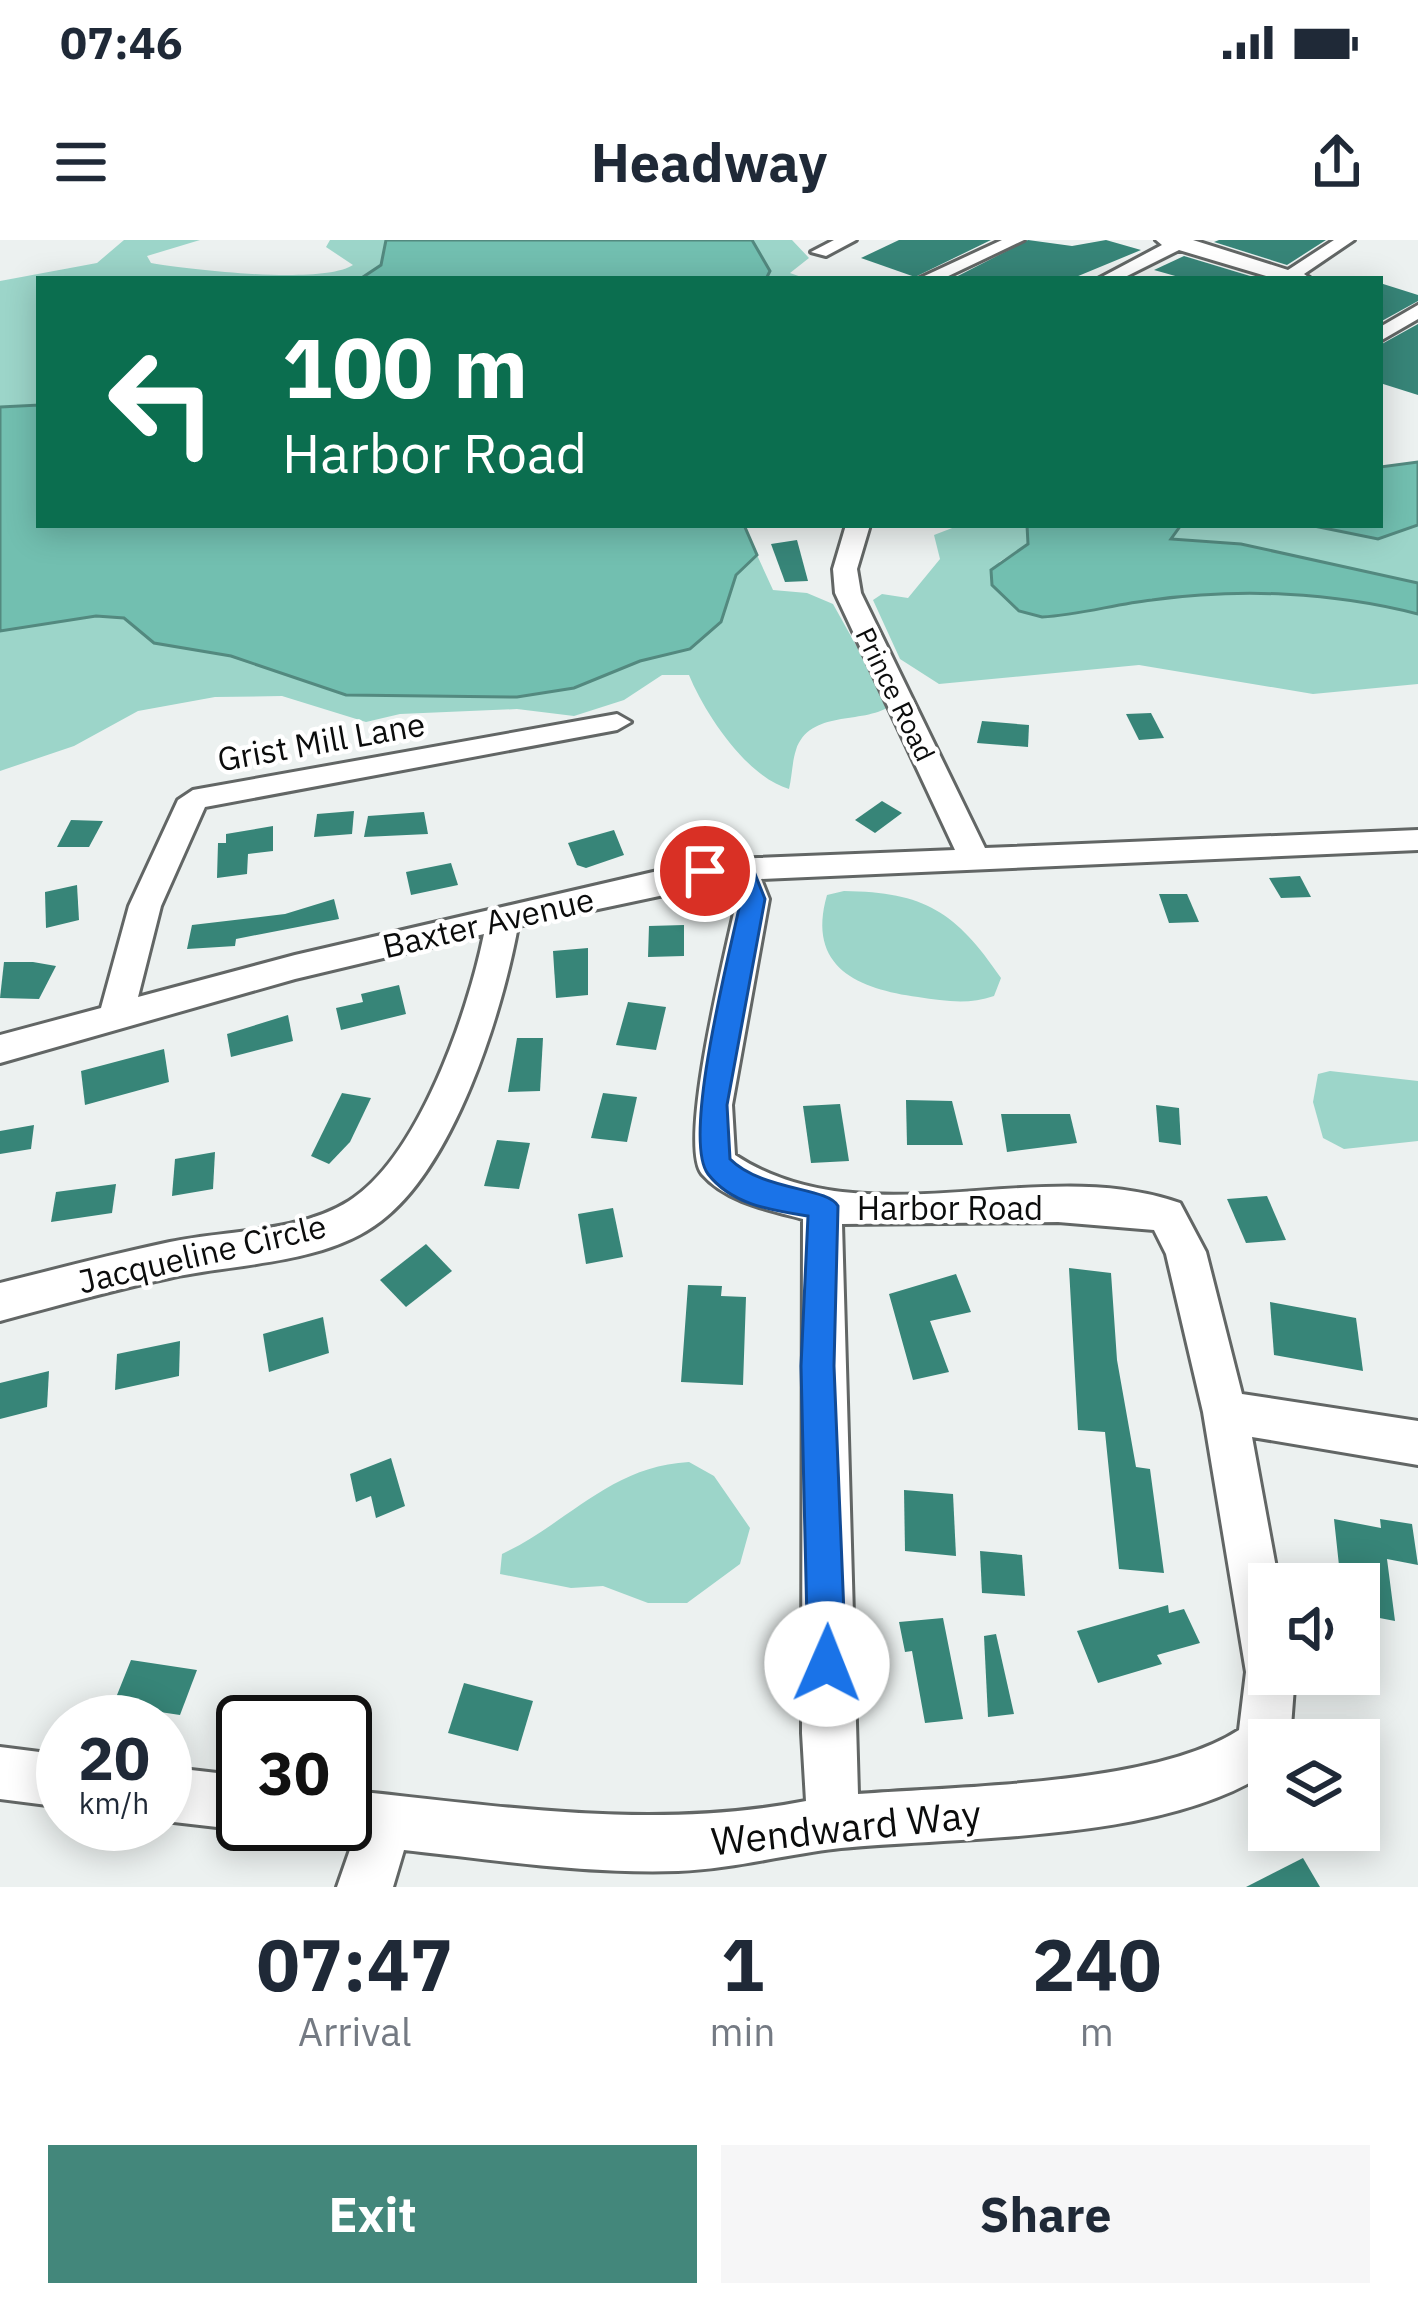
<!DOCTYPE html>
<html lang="en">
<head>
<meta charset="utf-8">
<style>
	body { margin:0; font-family:"IBM Plex Sans",sans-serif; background:#f6f6f7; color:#1f2937; height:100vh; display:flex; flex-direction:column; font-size:45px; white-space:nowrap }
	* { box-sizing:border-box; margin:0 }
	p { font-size:39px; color:#747a83 }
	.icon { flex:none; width:66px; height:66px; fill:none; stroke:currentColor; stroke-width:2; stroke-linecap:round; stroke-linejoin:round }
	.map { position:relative; height:1647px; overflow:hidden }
	.side { display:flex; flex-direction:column; background:#fff; flex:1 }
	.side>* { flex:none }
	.top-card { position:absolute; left:36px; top:36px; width:1347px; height:252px; border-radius:0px; box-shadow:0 6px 30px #0003; background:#0b6e4f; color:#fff; overflow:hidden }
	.tools { position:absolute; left:1248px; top:1323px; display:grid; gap:24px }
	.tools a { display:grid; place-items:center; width:132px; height:132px; border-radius:0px; background:#fff; box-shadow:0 6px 30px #0003; font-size:60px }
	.speed { position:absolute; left:36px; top:1455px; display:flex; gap:24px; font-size:60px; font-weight:700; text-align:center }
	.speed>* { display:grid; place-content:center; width:156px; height:156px; border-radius:50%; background:#fff; box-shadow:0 6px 30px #0003; line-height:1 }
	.speed small { font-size:30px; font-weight:400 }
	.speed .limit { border:6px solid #111; border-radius:18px; background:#fff; color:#111 }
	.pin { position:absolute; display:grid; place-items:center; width:102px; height:102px; color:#fff; margin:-51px; border:6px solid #fff; border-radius:50%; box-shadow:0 3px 12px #0007 }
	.me { position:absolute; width:132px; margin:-66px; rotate:1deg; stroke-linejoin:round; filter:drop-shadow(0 0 9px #0008) }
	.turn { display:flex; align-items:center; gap:42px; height:252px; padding:0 48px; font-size:54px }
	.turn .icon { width:156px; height:156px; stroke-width:2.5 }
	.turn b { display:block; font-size:84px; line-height:102px }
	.eta { display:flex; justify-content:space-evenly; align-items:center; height:204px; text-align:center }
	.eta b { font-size:72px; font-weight:800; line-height:84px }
	.button { display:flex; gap:24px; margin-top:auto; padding:24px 48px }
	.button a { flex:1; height:138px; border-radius:0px; background:#43877b; color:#fff; font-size:48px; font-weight:800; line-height:138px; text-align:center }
	.button a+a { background:#f6f6f7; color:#1f2937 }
	.status { display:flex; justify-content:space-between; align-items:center; height:84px; padding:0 60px; background:#fff; direction:ltr }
	.status svg { height:33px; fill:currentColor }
	header { display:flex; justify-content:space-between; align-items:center; height:156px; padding:0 48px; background:#fff; font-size:54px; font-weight:800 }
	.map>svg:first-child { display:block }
</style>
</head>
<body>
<div class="status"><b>07:46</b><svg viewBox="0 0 49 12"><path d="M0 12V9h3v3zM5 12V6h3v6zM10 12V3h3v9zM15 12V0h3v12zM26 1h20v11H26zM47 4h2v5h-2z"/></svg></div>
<header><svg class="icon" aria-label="menu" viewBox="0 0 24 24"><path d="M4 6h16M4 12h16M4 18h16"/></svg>Headway<svg class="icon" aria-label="share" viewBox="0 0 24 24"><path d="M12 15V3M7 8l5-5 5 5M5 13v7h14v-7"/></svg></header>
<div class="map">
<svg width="1418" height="1647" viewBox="0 0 1418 1647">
	<rect width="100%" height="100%" fill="#ecf1f0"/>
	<!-- green -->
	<g fill="#9cd5c9">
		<path d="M124 0H200L147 16 151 23C192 30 322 45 353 25L326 7 330 0H386L381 25 360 39H39V165L0 167V41L97 23Z"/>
		<path d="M752 0H792L809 18 790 33 807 39H766L769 31Z"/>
		<path d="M960 285H1027L1028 304 999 322 1043 377C1080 375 1115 364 1152 360 1239 349 1333 350 1418 374V444L1313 454 1139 425 939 444 900 419 873 360 882 354 908 358 940 319 934 295Z"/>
		<path d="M1181 285H1309L1378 299 1418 285V343L1241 304 1170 298Z"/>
		<path d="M757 315 773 350 807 353 833 364 890 466C862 485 810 469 796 510 792 522 792 537 789 549 747 537 705 474 689 435H662L624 460 574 476 517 469 400 474 366 482 282 456 215 457 138 471 74 506 0 531V391L96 376 125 378 154 403 231 416 346 455 517 457 574 448 640 421 690 409 730 356 736 335Z"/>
		<path d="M844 651C925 652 956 672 1001 738L994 756C968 765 945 761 918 757 859 749 806 728 827 655Z"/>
		<path d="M1330 831 1418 841V901L1344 909 1323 898 1313 862 1318 834Z"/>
		<path d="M689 1222 714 1236 750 1288 740 1324 687 1363H648L603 1346 571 1348 500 1334 502 1314C567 1284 610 1226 689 1222Z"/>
	</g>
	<!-- water -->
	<g fill="#72bfb0" stroke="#53897f" stroke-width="3">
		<path d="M386 0H752L770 31 766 39H360L381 25Z"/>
		<path d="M39 165V285H744L757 315 736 335 721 382 690 409 640 421 574 448 517 457 346 455 231 416 154 403 124 378 96 376 0 391V167Z"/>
		<path d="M1418 222V285L1378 299 1309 285H1380V227Z"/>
		<path d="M1027 285H1181L1171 299 1241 304 1418 343V374C1333 352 1240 348 1152 360 1115 364 1080 375 1042 377L1019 371 992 345 991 330 1028 304Z"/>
	</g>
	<!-- building -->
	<g fill="#378578">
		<path d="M899 0H991L915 37 861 18Z"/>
		<path d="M1028 0 1072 6 1106 0 1141 10 1071 39H952Z"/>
		<path d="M1219 0H1326L1287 25 1214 2Z"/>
		<path d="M1184 16 1260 39H1186L1154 30Z"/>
		<path d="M1380 43 1418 55V61L1380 82Z"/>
		<path d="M1418 84V155L1380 143V105Z"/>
		<path d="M797 300 808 341 785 342 771 304Z"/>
		<path d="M1151 473 1164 498 1139 500 1126 474Z"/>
		<path d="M982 481 1029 485 1028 507 977 503Z"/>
		<path d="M882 561 902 573 875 593 855 580Z"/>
		<path d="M354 571 352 594 314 597 317 574Z"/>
		<path d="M424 572 428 594 364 597 368 576Z"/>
		<path d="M71 580 103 581 89 607H57Z"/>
		<path d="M273 586V611L248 614 247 634 217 638 218 603H226V594Z"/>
		<path d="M614 590 624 615 586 628 577 625 568 603Z"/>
		<path d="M451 623 458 645 411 655 406 632Z"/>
		<path d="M1300 636 1311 657 1281 658 1269 638Z"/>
		<path d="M77 645 79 680 46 688 45 652Z"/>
		<path d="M1159 654H1187L1199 682 1169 683Z"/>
		<path d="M334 659 339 679 236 699 235 706 187 709 192 685 285 674Z"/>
		<path d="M684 685V716L648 717 649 686Z"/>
		<path d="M588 708V755L556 758 553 711Z"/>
		<path d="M4 722H33L56 726 39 759 0 758Z"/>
		<path d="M399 745 406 774 341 790 336 768 363 762 361 754Z"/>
		<path d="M628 762 666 767 656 810 616 805Z"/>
		<path d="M288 775 293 801 231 817 227 794Z"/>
		<path d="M517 798H543L540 851 508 852Z"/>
		<path d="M164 809 169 842 85 865 81 831Z"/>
		<path d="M342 853 371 858 350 902 329 924 311 916Z"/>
		<path d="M603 853 637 857 627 902 591 898Z"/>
		<path d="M906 860 952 861 963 905H907Z"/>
		<path d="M840 864 849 921 811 923 803 866Z"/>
		<path d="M1156 865 1179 868 1181 905 1159 902Z"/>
		<path d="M1001 874H1070L1077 903 1007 912Z"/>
		<path d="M34 885 31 909 0 914V891Z"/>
		<path d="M497 900 530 903 519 949 484 946Z"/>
		<path d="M215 912 213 949 172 956 175 919Z"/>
		<path d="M116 944 112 973 51 982 56 952Z"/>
		<path d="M1267 956 1286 1000 1246 1003 1227 959Z"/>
		<path d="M613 968 623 1017 586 1024 578 974Z"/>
		<path d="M426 1004 452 1031 406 1067 380 1040Z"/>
		<path d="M1069 1028 1111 1033 1117 1120 1136 1227 1150 1229 1164 1333 1119 1329 1105 1192 1078 1190Z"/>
		<path d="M956 1034 971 1072 930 1081 949 1132 913 1140 889 1054Z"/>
		<path d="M688 1045 722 1046 721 1056 746 1057 743 1145 681 1142Z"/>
		<path d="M1270 1062 1356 1078 1363 1131 1274 1115Z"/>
		<path d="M323 1077 329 1113 269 1132 263 1094Z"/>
		<path d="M180 1101 179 1136 115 1150 117 1114Z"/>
		<path d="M49 1131 47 1167 0 1179V1143Z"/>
		<path d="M391 1218 405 1266 376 1278 371 1256 356 1262 350 1234Z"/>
		<path d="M904 1250 953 1254 956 1316 905 1311Z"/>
		<path d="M1334 1279 1381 1288 1380 1279 1412 1284 1418 1325 1387 1319 1395 1381 1359 1374V1344H1341Z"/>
		<path d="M980 1311 1022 1315 1025 1356 982 1353Z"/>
		<path d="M1168 1365 1169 1373 1184 1369 1200 1403 1157 1415 1162 1424 1098 1443 1077 1391Z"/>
		<path d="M943 1378 963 1479 925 1483 912 1411 905 1412 899 1382Z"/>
		<path d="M996 1394 1014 1474 988 1477 984 1396Z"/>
		<path d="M131 1420 197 1430 180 1475 113 1465Z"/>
		<path d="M464 1443 533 1461 518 1511 448 1493Z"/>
		<path d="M1303 1618 1320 1647H1246Z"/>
	</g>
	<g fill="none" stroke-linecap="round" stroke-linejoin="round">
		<defs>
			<g id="minor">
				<path d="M834 0H856L826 16 811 12Z"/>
				<path d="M1002 0H1024L942 39H918Z"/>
				<path d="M1156 0H1193L1288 30 1334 0H1354L1304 34 1311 39H1276L1179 10 1121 39H1098L1162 5Z"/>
				<path d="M1418 65V79L1380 101V87Z"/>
				<path d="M846 285H870L857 329 861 353 985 608 1418 590V610L761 639 769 659 732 865 735 915C866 1001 1038 913 1180 963L1206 1012 1242 1154 1418 1181V1225L1252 1197 1279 1344H1269V1434H1295L1290 1500H1269V1531C1164 1602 967 1596 841 1608 786 1614 734 1629 678 1631 587 1634 495 1620 404 1610L393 1647H337L352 1604 326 1596 321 1584H345V1550C499 1566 653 1591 806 1561L802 1493 803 979C770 970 726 962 702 934 677 904 728 703 737 659L730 641 518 686C502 774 454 926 381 981 324 1025 236 1023 169 1038 112 1050 56 1066 0 1081V1043C57 1029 113 1014 170 1002 227 990 298 993 349 961 419 917 468 772 484 694L295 739 0 823V795L101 768 129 666 178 560 193 550 617 474 631 482 617 490 205 567 161 666 138 757 295 715 705 620 955 610 835 353 833 329ZM1058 982 1154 990 1166 1014 1203 1172 1246 1432 1239 1490C1155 1545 962 1546 858 1554L842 984Z"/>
				<path d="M0 1507 63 1515V1567L0 1559Z"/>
				<path d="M165 1527 243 1536V1584H257L243 1590 165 1581Z"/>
			</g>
		</defs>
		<!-- minor casing -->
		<use href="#minor" stroke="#626665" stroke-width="6"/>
		<!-- minor -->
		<use href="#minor" fill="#fff" fill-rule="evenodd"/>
	</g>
	<!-- route -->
	<path fill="#1a73e8" stroke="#114b97" stroke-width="3" d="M741 621 753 629 765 659 727 865 730 919C762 951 828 947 838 966L834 1126 846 1424 840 1438 827 1443 813 1438 808 1424 801 1126 808 976C771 970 732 965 708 934 681 899 731 708 741 659L733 637 705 639 693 631 705 623Z"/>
	<g text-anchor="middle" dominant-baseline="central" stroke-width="9" stroke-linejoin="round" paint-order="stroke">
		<!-- far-street labels -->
		<g font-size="27" fill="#0b0c0c" stroke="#fff">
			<text transform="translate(896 454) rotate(64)">Prince Road</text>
		</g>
		<!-- street labels -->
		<g font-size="33" fill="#0b0c0c" stroke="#fff">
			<text transform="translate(321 501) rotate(-10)">Grist Mill Lane</text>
			<text transform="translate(488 682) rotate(-13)">Baxter Avenue</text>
			<text x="950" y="967">Harbor Road</text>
			<text transform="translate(202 1013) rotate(-13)">Jacqueline Circle</text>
		</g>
		<!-- near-street labels -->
		<g font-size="39" fill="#0b0c0c" stroke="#fff">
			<text transform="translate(846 1587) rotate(-6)">Wendward Way</text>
		</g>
	</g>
</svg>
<div class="tools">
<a><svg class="icon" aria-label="sound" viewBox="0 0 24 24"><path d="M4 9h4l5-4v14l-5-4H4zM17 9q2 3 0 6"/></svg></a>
<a><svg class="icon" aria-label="layers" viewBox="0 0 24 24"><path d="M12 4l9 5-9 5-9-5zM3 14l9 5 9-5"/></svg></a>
</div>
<div class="speed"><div>20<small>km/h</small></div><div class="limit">30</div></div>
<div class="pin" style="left:705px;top:631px;background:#d93025"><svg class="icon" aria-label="arrive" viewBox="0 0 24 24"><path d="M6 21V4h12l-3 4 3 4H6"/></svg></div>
<svg class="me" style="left:827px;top:1424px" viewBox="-20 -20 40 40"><circle r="19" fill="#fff"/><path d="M0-13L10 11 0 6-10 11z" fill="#1a73e8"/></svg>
<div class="top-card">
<div class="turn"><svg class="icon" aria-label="left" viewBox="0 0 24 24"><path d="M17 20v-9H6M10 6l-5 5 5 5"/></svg><div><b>100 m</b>Harbor Road</div></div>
</div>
</div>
<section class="side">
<div class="eta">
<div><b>07:47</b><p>Arrival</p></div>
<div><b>1</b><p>min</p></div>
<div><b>240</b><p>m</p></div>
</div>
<div class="button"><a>Exit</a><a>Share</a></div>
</section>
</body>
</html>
